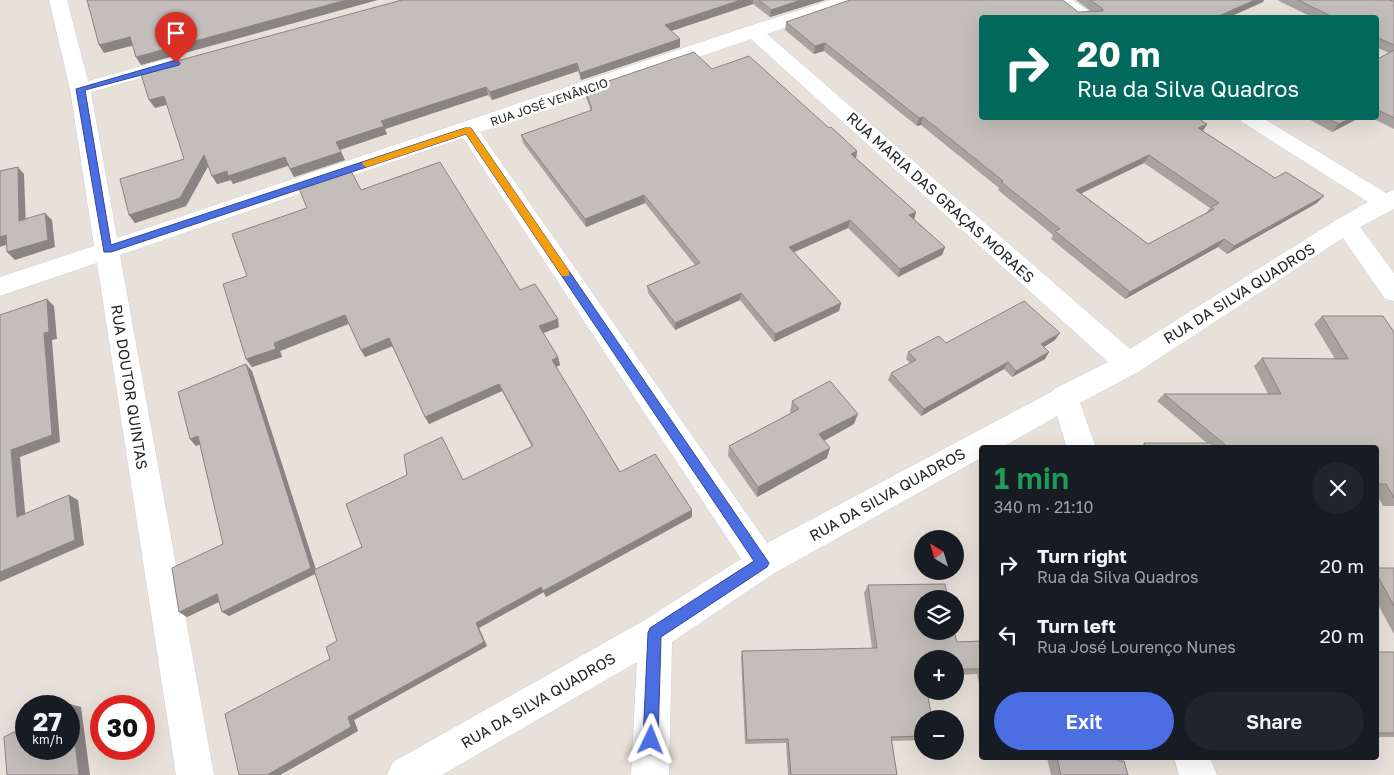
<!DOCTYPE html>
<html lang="en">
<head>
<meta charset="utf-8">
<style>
	body { margin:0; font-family:"Golos Text",sans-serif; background:#20242c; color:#f1f3f6; height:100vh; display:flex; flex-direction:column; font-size:19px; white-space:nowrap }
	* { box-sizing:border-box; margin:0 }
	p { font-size:16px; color:#9ea1a6 }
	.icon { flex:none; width:28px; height:28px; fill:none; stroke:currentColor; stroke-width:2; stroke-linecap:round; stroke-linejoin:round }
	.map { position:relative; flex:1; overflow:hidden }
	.drawer { position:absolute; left:979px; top:445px; width:400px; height:315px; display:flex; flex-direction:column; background:#171b24; border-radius:5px; box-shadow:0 5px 20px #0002 }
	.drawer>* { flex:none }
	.banner { position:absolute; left:979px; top:15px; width:400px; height:105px; border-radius:5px; box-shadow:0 5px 20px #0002; background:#00695c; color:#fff; overflow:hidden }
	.needle { width:32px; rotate:322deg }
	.buttons { position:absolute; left:914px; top:530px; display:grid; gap:10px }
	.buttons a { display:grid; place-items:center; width:50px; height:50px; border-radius:50%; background:#171b24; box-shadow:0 5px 20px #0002; font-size:25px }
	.speed { position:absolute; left:15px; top:695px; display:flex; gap:10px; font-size:25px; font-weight:700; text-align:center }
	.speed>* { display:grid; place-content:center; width:65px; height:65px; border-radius:50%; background:#171b24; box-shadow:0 5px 20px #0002; line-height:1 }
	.speed small { font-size:12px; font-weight:400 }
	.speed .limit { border:8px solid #d22; background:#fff; color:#111 }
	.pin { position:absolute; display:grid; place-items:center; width:42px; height:42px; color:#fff; margin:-51px -21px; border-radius:50% 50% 50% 0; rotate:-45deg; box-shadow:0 0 5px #0007 }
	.pin .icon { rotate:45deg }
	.me { position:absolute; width:55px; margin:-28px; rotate:2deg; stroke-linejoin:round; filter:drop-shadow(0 0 4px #0008) }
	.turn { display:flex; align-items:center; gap:18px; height:105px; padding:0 15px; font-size:22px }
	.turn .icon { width:65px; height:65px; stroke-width:2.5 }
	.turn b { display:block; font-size:35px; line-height:42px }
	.round { display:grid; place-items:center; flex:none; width:52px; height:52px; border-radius:26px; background:#20242c }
	.summary { display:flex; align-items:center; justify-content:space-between; height:85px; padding:0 15px }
	h1 { font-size:30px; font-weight:600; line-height:38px; color:#1e9e55 }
	.cta { display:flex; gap:10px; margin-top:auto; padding:10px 15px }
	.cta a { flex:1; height:58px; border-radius:30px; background:#4b6fe3; color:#fff; font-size:20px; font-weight:600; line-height:58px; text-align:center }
	.cta a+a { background:#20242c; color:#f1f3f6 }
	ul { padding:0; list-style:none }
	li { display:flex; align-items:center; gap:15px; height:70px; padding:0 15px }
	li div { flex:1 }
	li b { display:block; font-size:19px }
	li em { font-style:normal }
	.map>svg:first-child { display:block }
</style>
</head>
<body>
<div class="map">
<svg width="1394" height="775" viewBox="0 0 1394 775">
	<rect width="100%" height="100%" fill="#e8e1d9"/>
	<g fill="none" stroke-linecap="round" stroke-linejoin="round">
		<defs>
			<g id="minor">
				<path d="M49 0H67L88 81 177 56 184 58 187 62 184 66 91 92 117 238 746 27 831 0H857L854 4 767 34 1130 349 1338 219 1368 202 1242 122 1239 118H1263L1386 193 1394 190V209L1360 227 1394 273V301L1385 299 1343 238 1138 372 1080 403 1096 448H1067L1057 416 1001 448H981V458L773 574 672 642 669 775H631L637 662 442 775H387L393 762 643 621 741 559 463 138 120 255 214 775H176L97 263 0 296V277L94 246 70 89ZM751 39 1108 362 1054 389 1053 391 767 543 480 132Z"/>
				<path d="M1052 0H1073L1098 18H1076Z"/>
				<path d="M1174 758H1210L1217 775H1179Z"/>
			</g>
		</defs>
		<!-- minor casing -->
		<use href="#minor" stroke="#ccd0da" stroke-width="1"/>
		<!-- minor -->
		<use href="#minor" fill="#fff" fill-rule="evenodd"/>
	</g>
	<!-- wall -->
	<g fill="#a8a39f" fill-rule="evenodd">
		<path d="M402 0H825L770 17 753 4 671 31 680 39V47L581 80 578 71 492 100 488 95 385 129 387 134 340 149 345 160 294 177 288 166 233 184 231 180 217 184 208 166 186 206 135 223 129 215 184 159 167 104 155 108Z"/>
		<path d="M1076 0H1264L1263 2 1227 18H981L1207 124 1203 131 1275 178 1317 203 1227 254 1218 247 1125 299 1051 239 1053 235 998 190 999 188 921 125 917 126 824 51 814 54 785 30 786 22 1092 12ZM1144 163 1210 208 1206 213 1148 244 1081 193Z"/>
		<path d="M1277 0H1390L1394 1V129L1372 118H1376V60L1389 53 1376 47V18H1314Z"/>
		<path d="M712 69 829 128 857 151 856 158 916 212 914 219 945 247 942 255 898 277 848 228 794 252 841 303 839 311 774 342 740 300 675 330 648 293 647 286 695 265 645 203 586 227 523 143 521 135 591 111 586 97 585 89Z"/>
		<path d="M1307 118H1359L1332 132Z"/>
		<path d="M361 190 520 290 559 327 543 333 558 357 560 365 556 367 620 472 692 510V517L546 597 544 592 479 628 487 646 354 720 358 731 280 775H239L330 659 337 641 315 574 229 616 219 602 187 617 179 612 223 544 200 444 196 446 190 439 252 371 316 570 362 547 463 480 532 447 502 391 429 424 392 346 365 357 361 350 349 324 280 351 282 357 252 367 246 359 247 276Z"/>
		<path d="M1322 316 1394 332V506H1383L1376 493V448H1140L1144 443H1207L1157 401 1164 394H1268L1254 366 1262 358 1335 359 1314 324Z"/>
		<path d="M1055 340 1044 347 1049 352 1045 359 1012 377 1004 369 921 416 888 380 891 373 910 363 906 359 908 352 946 343Z"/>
		<path d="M792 401 854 424 824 441 827 458 757 497 728 456 729 446 791 413 790 412Z"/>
		<path d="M1376 568H1394V634L1376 601Z"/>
		<path d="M868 585 957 642 981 641V692L977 674 955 675V659H922V740L892 741 897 775H788L786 743 745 744 741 657 742 651 872 648 864 593Z"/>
		<rect x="1376" y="652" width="18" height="85"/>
		<path d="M1047 758H1116L1118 761 1128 775H1051Z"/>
	</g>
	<!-- shaded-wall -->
	<g fill="#888582">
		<path d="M346 0H378L141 65 136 57Z"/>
		<path d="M741 0H753V4L665 33V25Z"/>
		<path d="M801 0H825L770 17 771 10Z"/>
		<path d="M1255 0H1264L1263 2 1227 18H1214Z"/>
		<path d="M130 37 135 45 104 53 99 45Z"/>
		<path d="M680 39V47L581 80 580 73Z"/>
		<path d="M825 43 824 51 814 54 815 46Z"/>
		<path d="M577 63 578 71 492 100 490 92Z"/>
		<path d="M486 87 488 95 385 129 387 134 340 150 336 142 381 121Z"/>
		<path d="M164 96 170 104 155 108 149 100Z"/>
		<path d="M923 117 921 125 917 126 919 118Z"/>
		<path d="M1351 118H1359L1332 132 1339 124Z"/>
		<path d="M1207 124 1202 132 1198 128Z"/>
		<path d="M857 151 856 159 851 154Z"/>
		<path d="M341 152 345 160 294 177 290 169Z"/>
		<path d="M204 155 210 163 186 206 135 223 129 215Z"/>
		<path d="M1149 155 1144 163 1072 198 1076 190Z"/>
		<path d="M285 157 289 165 233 184 231 180 217 184 212 176 227 171Z"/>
		<path d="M18 167 24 174 26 228 19 221Z"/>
		<path d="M644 195 645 203 586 227 585 219Z"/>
		<path d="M1324 196 1317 203 1227 254 1234 246Z"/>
		<path d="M916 212 914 220 909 215Z"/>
		<path d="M45 213 52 220 55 247 15 260 7 252Z"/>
		<path d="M850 220 848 228 788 255 789 247Z"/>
		<path d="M6 235 14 242 0 247V237Z"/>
		<path d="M1224 239 1218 247 1125 299 1130 292Z"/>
		<path d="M945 247 942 255 898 277 900 269Z"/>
		<path d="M741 293 740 300 675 330V323Z"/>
		<path d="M47 299 54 306 57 339 52 340 60 442 20 457 26 522 17 517 11 450 44 333Z"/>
		<path d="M841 303 839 311 774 342 775 334Z"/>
		<path d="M345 315 350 323 280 351 282 357 252 367 246 359 274 343Z"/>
		<path d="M558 319 559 327 541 334 539 326Z"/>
		<path d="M1060 333 1055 340 1037 351 1041 344Z"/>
		<path d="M389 338 393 346 365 357 361 350Z"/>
		<path d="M1049 352 1045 359 1012 377 1016 371Z"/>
		<path d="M558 357 560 365 554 368 552 360Z"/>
		<path d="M1008 362 1004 369 921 416 924 409Z"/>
		<path d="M246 364 252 371 317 573 229 616 222 612Z"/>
		<path d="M499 384 502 391 429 424 425 417Z"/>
		<path d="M858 414 854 424 816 445 819 434Z"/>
		<path d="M198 436 205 442 196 446 190 439Z"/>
		<path d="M830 448 827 458 757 497 758 487Z"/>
		<path d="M69 495 78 500 84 545 0 582V572Z"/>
		<path d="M692 510V517L546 597 543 591Z"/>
		<path d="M541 587 544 592 479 628 487 646 354 720 358 731 280 775H267L476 623Z"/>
		<path d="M217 594 225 599 187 617 179 612Z"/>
		<path d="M70 704 81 707 90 775H79Z"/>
	</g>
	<!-- building -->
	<g fill="#c3beb9" stroke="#888582" fill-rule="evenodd">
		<path d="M87 0H346L136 57 130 37 99 45Z"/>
		<path d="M402 0H741L665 25 680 39 580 73 577 63 490 92 486 87 381 121 384 126 336 142 341 152 290 169 285 157 228 176 227 171 212 176 204 155 180 198 129 215 120 179 184 159 164 96 149 100 140 71Z"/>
		<path d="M759 0H801L771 10Z"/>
		<path d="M850 0H1063L1078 12 1103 11V9L1090 0H1255L1214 18H981V118H1197L1207 124 1198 128 1275 178 1286 172 1324 196 1234 246 1224 239 1130 292 1055 231 1060 229 1001 182 1003 181 923 117 919 118 825 43 815 46 786 22ZM1149 155 1219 203 1211 207 1214 209 1148 244 1076 190Z"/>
		<path d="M1298 0H1389L1394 1V45L1376 37V18H1335Z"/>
		<path d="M1394 50V118L1376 109V60Z"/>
		<path d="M694 52 712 69 749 56 829 128 831 127 857 151 851 154 916 212 909 215 945 247 900 269 850 220 789 247 841 303 775 334 741 293 675 323 647 286 700 263 644 195 585 219 521 135 592 110 585 89Z"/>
		<path d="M1327 118H1351L1339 124Z"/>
		<path d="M440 162 520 290 535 284 558 319 539 326 558 357 552 360 620 472 655 454 692 510 543 591 541 587 476 623 484 642 348 717 351 727 267 775H239L225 714 330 659 326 647 337 641 314 570 362 547 346 504 407 475 404 455 442 437 463 480 533 446 499 384 425 417 389 338 361 350 345 315 274 343 276 349 246 359 223 284 247 276 232 234 307 208 298 186 350 169 361 190Z"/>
		<path d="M18 167 19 221 45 213 48 240 7 252 6 235 0 237V171Z"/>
		<path d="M47 299 49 332 44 333 52 435 11 450 17 517 69 495 75 540 0 572V315Z"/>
		<path d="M1024 301 1060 333 1041 344 1049 352 1016 371 1008 362 924 409 891 373 916 360 908 352 939 336 946 343Z"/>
		<path d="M1322 316H1383L1394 332V498L1386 484H1376V448H1229L1164 394H1281L1262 358 1348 359Z"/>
		<path d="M246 364 311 568 222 612 217 594 179 612 172 568 223 544 198 436 190 439 178 392Z"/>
		<path d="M830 381 858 414 819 434 830 448 758 487 729 446 799 409 792 401Z"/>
		<path d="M1144 443H1212L1214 448H1146Z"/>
		<path d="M1376 568H1394V606L1376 573Z"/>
		<path d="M945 584 948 599H922V631H954L957 642 981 641V669H955V659H922V691H927L932 719H922V736L891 737 897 775H791L788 739 747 740 742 651 877 648 868 585Z"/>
		<rect x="1376" y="652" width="18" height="81"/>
		<path d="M70 704 79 775H7L4 737 26 726V749H69V706H65Z"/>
		<path d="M1057 758H1116L1118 761H1124L1128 775H1061Z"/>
	</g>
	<!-- route -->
	<path fill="#4b6fe3" stroke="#314894" d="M176 60 180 63 179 65 85 90 111 245 465 128H471L769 563 767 567 661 637 658 740 656 745 651 747 646 745 643 740 648 633 650 628 754 561 466 134 111 252H104L76 89Z"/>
	<!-- slow -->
	<path fill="#f59e0b" d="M465 128H471L569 271V276H562L466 134 370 166 366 167 362 164 363 162Z"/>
	<g text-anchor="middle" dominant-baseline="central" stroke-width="5" stroke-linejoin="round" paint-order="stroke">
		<!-- far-street labels -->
		<g font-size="12" fill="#262626" stroke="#fff">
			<text transform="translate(549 102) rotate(-19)">RUA JOSÉ VENÂNCIO</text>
		</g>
		<!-- street labels -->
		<g font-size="15" fill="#262626" stroke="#fff">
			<text transform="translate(941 197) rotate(42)">RUA MARIA DAS GRAÇAS MORAES</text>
			<text transform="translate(1239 293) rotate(-32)">RUA DA SILVA QUADROS</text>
			<text transform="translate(130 387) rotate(81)">RUA DOUTOR QUINTAS</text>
			<text transform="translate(887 494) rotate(-29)">RUA DA SILVA QUADROS</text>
			<text transform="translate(538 700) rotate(-30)">RUA DA SILVA QUADROS</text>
		</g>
	</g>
</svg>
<div class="buttons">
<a><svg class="needle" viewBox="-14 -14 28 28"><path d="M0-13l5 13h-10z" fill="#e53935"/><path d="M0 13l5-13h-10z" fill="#9ea1a6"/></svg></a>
<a><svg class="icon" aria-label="layers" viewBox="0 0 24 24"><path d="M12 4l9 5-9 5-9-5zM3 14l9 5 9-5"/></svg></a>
<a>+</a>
<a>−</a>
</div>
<div class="speed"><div>27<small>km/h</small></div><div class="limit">30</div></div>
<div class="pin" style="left:176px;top:63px;background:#d93025"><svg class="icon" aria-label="arrive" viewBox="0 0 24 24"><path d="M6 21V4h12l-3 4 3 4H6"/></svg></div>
<svg class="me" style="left:651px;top:740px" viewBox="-20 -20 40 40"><path d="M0-17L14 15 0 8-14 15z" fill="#4b6fe3" stroke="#fff" stroke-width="4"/></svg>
<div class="banner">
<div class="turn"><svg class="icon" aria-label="right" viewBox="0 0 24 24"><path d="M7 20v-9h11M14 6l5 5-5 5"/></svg><div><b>20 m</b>Rua da Silva Quadros</div></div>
</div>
<section class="drawer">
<div class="summary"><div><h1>1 min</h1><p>340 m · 21:10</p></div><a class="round"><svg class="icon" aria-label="close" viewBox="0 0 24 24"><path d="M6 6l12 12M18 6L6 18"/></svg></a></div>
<ul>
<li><svg class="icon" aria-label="right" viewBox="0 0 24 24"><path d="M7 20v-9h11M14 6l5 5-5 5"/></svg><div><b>Turn right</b><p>Rua da Silva Quadros</p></div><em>20 m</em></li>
<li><svg class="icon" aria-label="left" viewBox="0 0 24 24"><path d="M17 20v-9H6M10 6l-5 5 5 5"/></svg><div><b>Turn left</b><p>Rua José Lourenço Nunes</p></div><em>20 m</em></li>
</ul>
<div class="cta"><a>Exit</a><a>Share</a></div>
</section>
</div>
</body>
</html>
